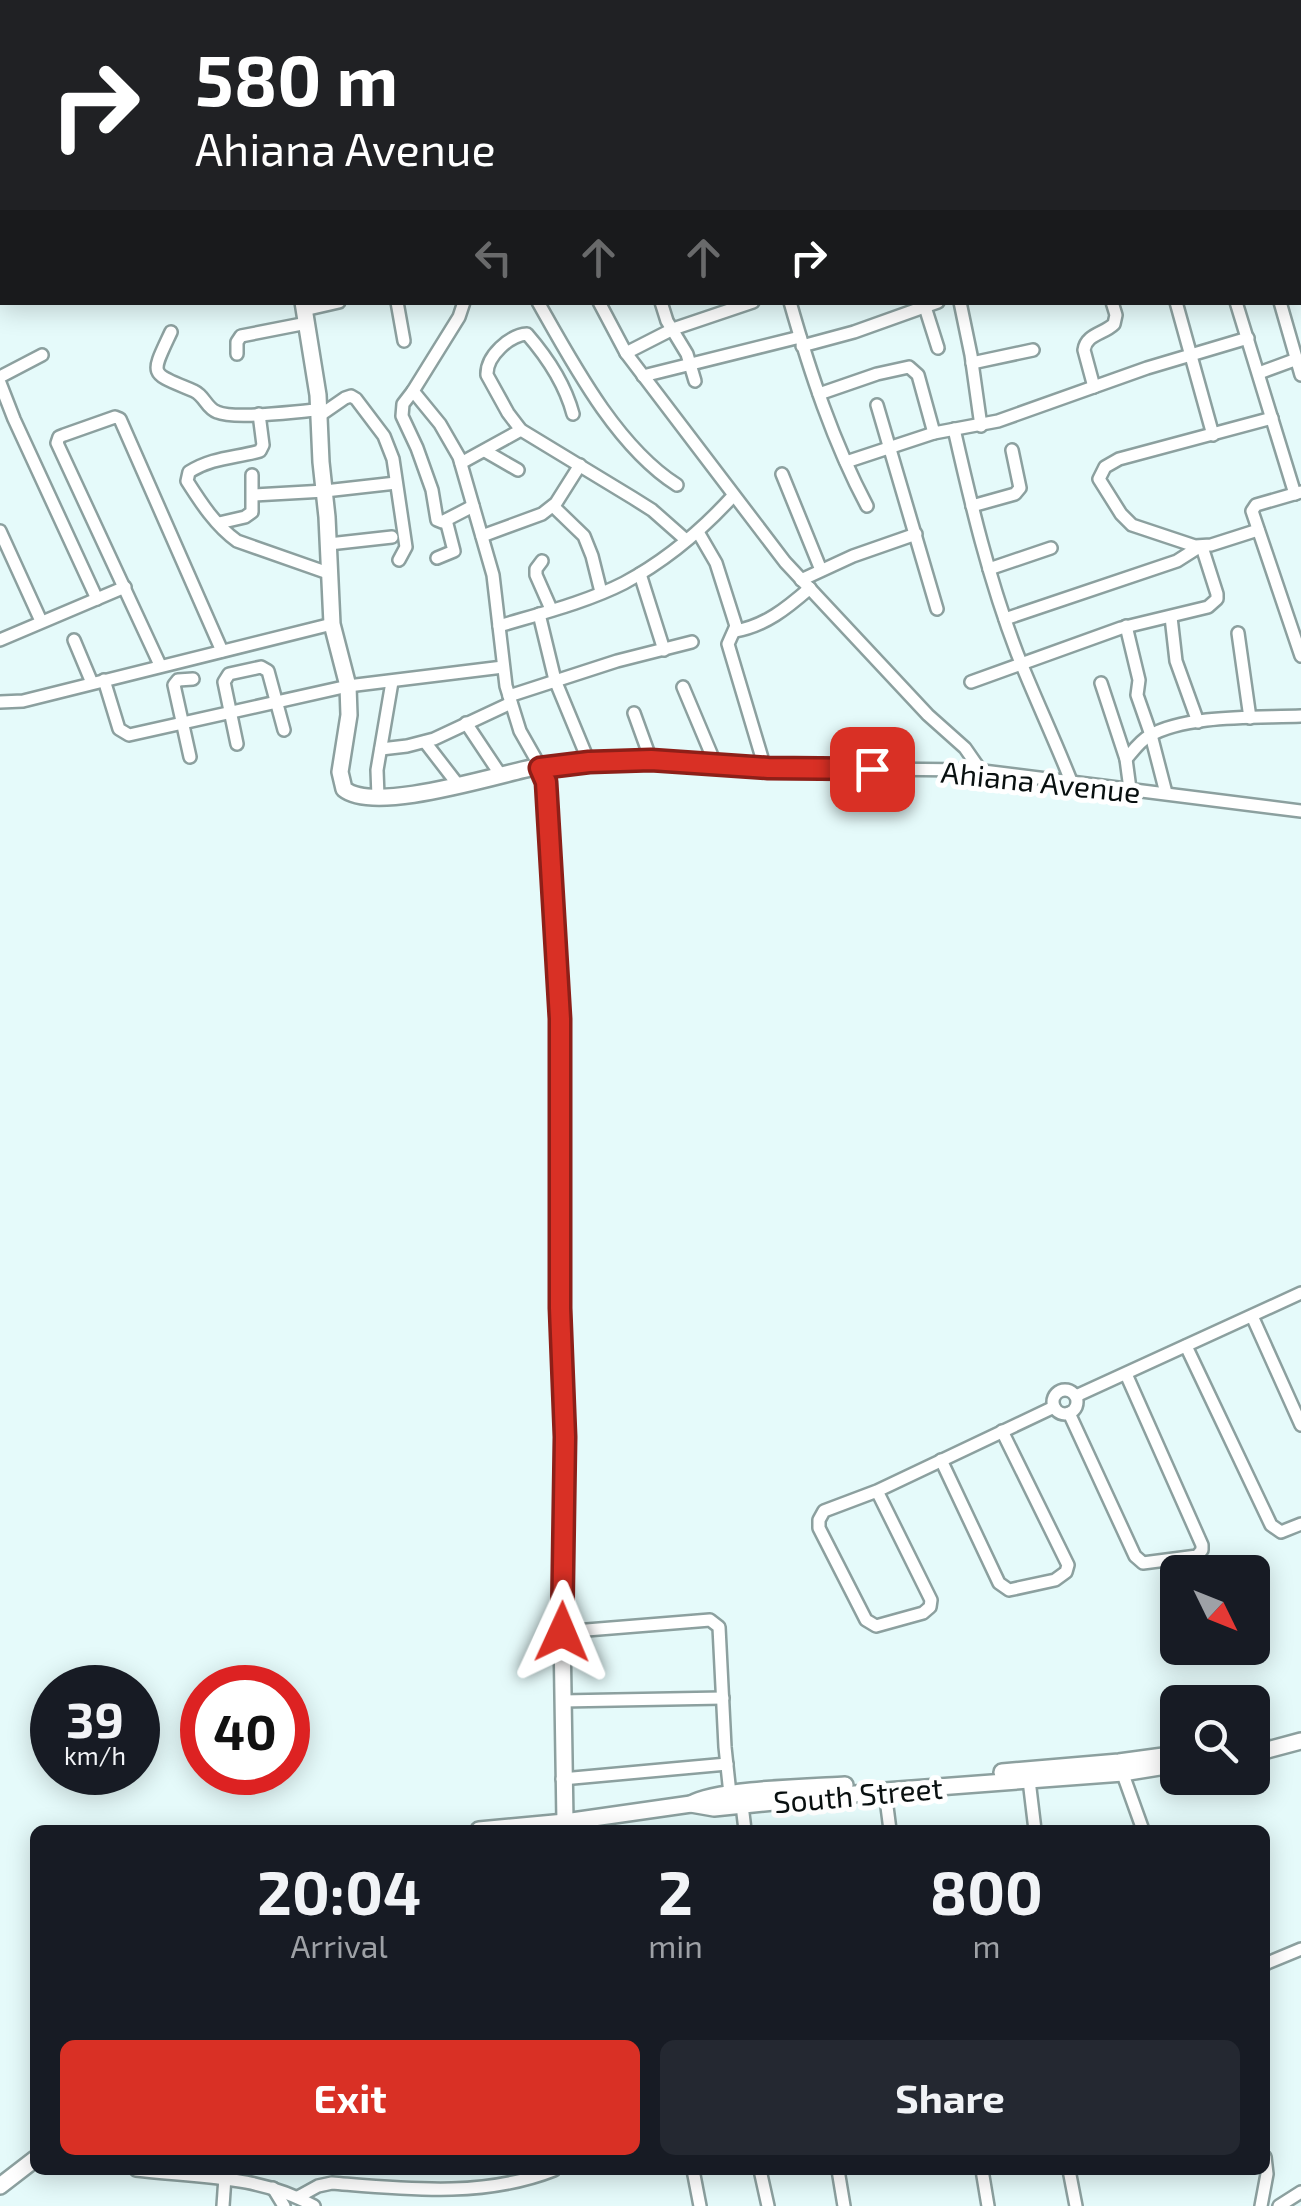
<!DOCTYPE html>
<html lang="en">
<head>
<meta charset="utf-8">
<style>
	body { margin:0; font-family:"Exo 2",sans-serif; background:#242831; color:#f1f3f6; height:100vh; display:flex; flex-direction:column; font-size:38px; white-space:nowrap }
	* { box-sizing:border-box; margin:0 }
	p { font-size:32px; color:#9ea1a6 }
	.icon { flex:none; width:55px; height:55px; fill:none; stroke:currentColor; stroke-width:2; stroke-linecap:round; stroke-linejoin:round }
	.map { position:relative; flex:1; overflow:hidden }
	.sheet { position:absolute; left:30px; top:1825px; width:1240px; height:350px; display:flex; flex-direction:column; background:#171b24; border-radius:15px; box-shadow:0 5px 25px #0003 }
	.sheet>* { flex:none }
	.guide { position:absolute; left:0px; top:0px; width:1302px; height:305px; box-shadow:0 5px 25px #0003; background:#202124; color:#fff; overflow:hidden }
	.needle { width:65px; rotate:133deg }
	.buttons { position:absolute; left:1160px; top:1555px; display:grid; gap:20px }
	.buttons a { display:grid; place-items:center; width:110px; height:110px; border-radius:15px; background:#171b24; box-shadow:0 5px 25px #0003; font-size:50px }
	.speed { position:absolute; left:30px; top:1665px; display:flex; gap:20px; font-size:50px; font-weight:700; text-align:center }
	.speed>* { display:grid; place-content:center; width:130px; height:130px; border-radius:50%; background:#171b24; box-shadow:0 5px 25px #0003; line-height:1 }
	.speed small { font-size:25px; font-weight:400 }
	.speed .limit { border:15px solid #d22; background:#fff; color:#111 }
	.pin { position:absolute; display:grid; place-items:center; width:85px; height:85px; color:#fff; margin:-42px; border-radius:20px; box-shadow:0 5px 15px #0006 }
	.me { position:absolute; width:110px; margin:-55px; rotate:1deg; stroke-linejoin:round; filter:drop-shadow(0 0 8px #0008) }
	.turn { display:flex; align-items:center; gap:35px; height:210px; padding:0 30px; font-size:45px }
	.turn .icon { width:130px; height:130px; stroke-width:2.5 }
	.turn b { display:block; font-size:70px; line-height:85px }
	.lanes { display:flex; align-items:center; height:95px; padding:0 30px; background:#0003; justify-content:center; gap:50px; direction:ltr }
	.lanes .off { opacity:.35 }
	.eta { display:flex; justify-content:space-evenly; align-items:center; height:170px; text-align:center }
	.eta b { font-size:60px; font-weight:700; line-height:70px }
	.primary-button { display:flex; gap:20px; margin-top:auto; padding:20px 30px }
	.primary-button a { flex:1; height:115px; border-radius:15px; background:#d93025; color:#fff; font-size:40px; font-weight:700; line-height:115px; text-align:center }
	.primary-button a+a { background:#242831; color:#f1f3f6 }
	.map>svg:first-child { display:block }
</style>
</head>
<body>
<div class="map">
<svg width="1301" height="2206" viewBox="0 0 1301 2206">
	<rect width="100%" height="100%" fill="#e5fafa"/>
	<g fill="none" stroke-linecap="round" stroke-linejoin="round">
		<defs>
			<g id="street">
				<path d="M121 0 122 2"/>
				<path d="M171 0 172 2"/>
				<path d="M210 0 211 2"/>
				<path d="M260 0V2"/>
				<path d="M296 0 297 2"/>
				<path d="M349 0V2"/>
				<path d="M1011 0 1012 2"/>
				<path d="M1130 0 1131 2"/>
				<path d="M1165 0V2"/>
				<path d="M1218 0V2"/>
				<path d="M69 1V2"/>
				<path d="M408 2 421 0"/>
				<path d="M775 2V0"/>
				<path d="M839 2 853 0"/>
				<path d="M1 26 2 30"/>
				<path d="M0 77 2 76"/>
				<path d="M0 117 2 116"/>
				<path d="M1300 134 1301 137"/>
				<path d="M0 162H2"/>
				<path d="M1300 172H1301"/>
				<path d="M0 214 2 224"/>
				<path d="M1300 233 1301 236"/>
				<path d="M0 237H2"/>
				<path d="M0 274H2"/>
				<path d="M397 302 404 341"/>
				<path d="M464 302 459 317 413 391 440 424 459 457 493 575 506 686 520 731 541 768 589 762 651 760 765 768 975 770 1301 811"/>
				<path d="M538 302C573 364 617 447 677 485"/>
				<path d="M599 302 626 353 785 562 928 715 965 748 981 771"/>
				<path d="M661 302 667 321 687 354 695 381"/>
				<path d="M790 302C810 372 833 442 867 506"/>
				<path d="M960 302 971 355 981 426"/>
				<path d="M1176 302 1213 435"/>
				<path d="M1236 302 1295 494"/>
				<path d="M1280 302 1301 375"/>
				<path d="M925 307 938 348"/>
				<path d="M304 310 339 302"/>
				<path d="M171 332C150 377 149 372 194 391 205 396 206 408 217 412 236 420 296 411 319 410"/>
				<path d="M802 346 854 332 938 302"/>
				<path d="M626 353 673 329 753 302"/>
				<path d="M237 354V342L241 336 307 323"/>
				<path d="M972 363 1033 350"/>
				<path d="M1259 373 1297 359"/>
				<path d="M643 376 800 337"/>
				<path d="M0 377 42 355"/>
				<path d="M0 383 14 419 97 599"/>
				<path d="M1094 387 1084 350C1086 334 1104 334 1114 324L1116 315 1112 302"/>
				<path d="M413 391 403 404 402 416 417 448 432 490 437 520 442 522 473 506"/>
				<path d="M819 394 877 374 909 367 918 375 934 433"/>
				<path d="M877 405 937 609"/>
				<path d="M259 414 263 445 260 451C235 458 213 457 189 472L187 481C201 503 216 526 237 541L331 574"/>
				<path d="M573 414C565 384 547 357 527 334 510 335 486 356 487 375L508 413 521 430 633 498 652 510 686 540"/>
				<path d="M319 416 345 398 351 396 356 399 384 436 393 459 406 547 399 560"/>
				<path d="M954 429C971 504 989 580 1017 653 1034 696 1054 738 1071 781"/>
				<path d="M485 451 518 470"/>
				<path d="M846 462 934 433 998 421 1147 368 1248 338"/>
				<path d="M461 463 521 430"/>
				<path d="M782 474 821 570"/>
				<path d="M1301 492 1256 505 1252 511 1301 656"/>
				<path d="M253 495 325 491 396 483"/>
				<path d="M553 506 584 536 592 556 601 592"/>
				<path d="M972 506 1015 494 1020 488 1012 450"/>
				<path d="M219 523 245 517 252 512V475"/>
				<path d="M1258 530 1211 545 1195 546 1132 525 1121 514 1099 479 1105 467 1119 459 1272 418"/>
				<path d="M0 531 41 621"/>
				<path d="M698 532 716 563 736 626 728 644 765 768"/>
				<path d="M482 536 542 514 556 503 580 465"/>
				<path d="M329 544 392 537"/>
				<path d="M437 558 454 551 446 520"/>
				<path d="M542 561 536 569V575L551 609"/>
				<path d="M989 569 1051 548"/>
				<path d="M640 574 664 650"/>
				<path d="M801 580 853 556 916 534"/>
				<path d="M539 614 555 680 589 762"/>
				<path d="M1171 617 1176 661 1198 722"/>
				<path d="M1005 619 1177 561 1199 547"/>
				<path d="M499 626C539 614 587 602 624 583 665 561 702 530 733 496"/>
				<path d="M1126 626 1139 680 1137 695 1151 735 1166 793"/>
				<path d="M735 631C765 626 787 608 810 588"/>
				<path d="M1238 633 1250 718"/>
				<path d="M0 640 125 587"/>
				<path d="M74 640 92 683"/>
				<path d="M160 665 57 443 59 437 64 435 115 417 120 419 222 651"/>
				<path d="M104 680 119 729 129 735 348 686 503 667"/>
				<path d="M971 682 1121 628 1208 607 1217 599V594L1202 547"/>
				<path d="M1101 683 1126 759 1130 789"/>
				<path d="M683 687 715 763"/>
				<path d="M509 696 617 661 692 642"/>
				<path d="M0 702 23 701 332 624"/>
				<path d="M634 713 651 760"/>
				<path d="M466 723 500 774"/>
				<path d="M425 742 459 786"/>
				<path d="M237 744 224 682 229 674 261 667 268 671 284 730"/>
				<path d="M381 749 407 746 434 739 511 703"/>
				<path d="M190 757 174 685 178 680 193 679"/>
				<path d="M1126 759C1133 751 1140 741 1149 736 1187 714 1257 718 1301 716"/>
				<path d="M378 797 377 770 392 682"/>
				<path d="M1252 1316 1301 1425"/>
				<path d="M1186 1346 1271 1525 1281 1532 1301 1524"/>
				<circle cx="1065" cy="1402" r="12"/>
				<path d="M1076 1396 1301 1293"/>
				<path d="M1069 1413 1135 1556 1143 1563 1197 1556 1202 1550V1545L1126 1374"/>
				<path d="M941 1460 999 1583 1009 1590 1055 1580 1066 1572 1068 1565 1002 1431"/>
				<path d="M877 1491 931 1600 930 1607 923 1613 876 1626 866 1620 819 1528V1520L824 1511 877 1491 1054 1407"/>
				<path d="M562 1632 710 1620 719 1627 725 1747 730 1794"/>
				<path d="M562 1701 723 1698"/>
				<path d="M1120 1766 1143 1830"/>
				<path d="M562 1779 727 1764"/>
				<path d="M1029 1780 1035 1830"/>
				<path d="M885 1791 890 1830"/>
				<path d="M742 1805 745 1830"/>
				<path d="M1265 1964 1301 1949"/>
				<path d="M136 2170C197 2177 259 2175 314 2206"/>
				<path d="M693 2170 700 2206"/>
				<path d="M760 2170 768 2206"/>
				<path d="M838 2170 844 2206"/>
				<path d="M982 2170 988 2206"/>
				<path d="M1069 2170 1076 2206"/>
				<path d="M273 2188 284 2206"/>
				<path d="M298 2197 318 2186 332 2183C406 2189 483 2198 554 2170"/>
				<path d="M223 2206 225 2177"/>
				<path d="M1261 2206 1267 2174 1265 2157"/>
				<path d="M1279 2206 1301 2192"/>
			</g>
			<g id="secondary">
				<path d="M1300 43 1301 44"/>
				<path d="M303 302 318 395 321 462 327 517 332 624 348 686 349 715 340 772 344 789C374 814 496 775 535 767L541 768 546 782 560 1019V1307L565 1437 562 1632 565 1822"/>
				<path d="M1252 1754 1301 1741"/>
				<path d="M1002 1772 1119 1762 1178 1754"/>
				<path d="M691 1804C716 1789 811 1787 845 1785"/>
				<path d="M479 1830 565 1822 691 1804 714 1808 885 1791 1123 1773 1178 1764"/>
				<path d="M0 2186 35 2159"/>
			</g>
		</defs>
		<!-- street casing -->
		<use href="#street" stroke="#8ca09f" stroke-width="16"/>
		<!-- secondary casing -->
		<use href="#secondary" stroke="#8ca09f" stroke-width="20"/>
		<!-- street -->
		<use href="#street" stroke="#fff" stroke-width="11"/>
		<!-- secondary -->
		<use href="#secondary" stroke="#fff" stroke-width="15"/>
	</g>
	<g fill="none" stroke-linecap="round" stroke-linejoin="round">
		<defs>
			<path id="route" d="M562 1632 565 1437 560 1308V1019L546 782 540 768 589 762 651 760 768 768 872 769"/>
		</defs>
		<!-- route casing -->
		<use href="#route" stroke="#8d1f18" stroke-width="25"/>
		<!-- route -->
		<use href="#route" stroke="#d93025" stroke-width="18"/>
	</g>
	<g text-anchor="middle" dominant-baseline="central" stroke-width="10" stroke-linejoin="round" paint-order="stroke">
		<!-- street labels -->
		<g font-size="30" fill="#091010" stroke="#fff">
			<text transform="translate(1041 781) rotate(6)">Ahiana Avenue</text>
			<text transform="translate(858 1794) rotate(-5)">South Street</text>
		</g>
	</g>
</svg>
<div class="buttons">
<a><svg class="needle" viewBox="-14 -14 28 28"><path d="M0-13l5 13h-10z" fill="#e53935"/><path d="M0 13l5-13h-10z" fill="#9ea1a6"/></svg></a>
<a><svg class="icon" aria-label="search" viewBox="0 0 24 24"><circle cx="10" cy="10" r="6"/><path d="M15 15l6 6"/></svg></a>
</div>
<div class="speed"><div>39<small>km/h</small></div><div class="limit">40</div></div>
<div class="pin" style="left:872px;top:769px;background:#d93025"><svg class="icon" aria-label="arrive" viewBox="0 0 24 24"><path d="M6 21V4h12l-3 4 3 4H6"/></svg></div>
<svg class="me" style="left:562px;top:1632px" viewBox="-20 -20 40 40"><path d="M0-17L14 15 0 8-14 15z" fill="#d93025" stroke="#fff" stroke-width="4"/></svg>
<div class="guide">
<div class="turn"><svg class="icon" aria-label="right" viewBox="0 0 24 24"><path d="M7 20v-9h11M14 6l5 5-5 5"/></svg><div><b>580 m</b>Ahiana Avenue</div></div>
<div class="lanes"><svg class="icon off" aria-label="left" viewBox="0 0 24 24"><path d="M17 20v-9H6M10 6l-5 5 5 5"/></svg><svg class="icon off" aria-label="ahead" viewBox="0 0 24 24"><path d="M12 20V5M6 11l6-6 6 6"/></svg><svg class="icon off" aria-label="ahead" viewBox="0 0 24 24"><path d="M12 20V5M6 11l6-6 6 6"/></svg><svg class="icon" aria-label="right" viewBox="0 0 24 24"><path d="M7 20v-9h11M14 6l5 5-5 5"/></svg></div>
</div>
<section class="sheet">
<div class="eta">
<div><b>20:04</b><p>Arrival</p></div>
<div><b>2</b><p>min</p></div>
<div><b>800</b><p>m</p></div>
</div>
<div class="primary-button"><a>Exit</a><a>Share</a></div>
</section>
</div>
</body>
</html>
